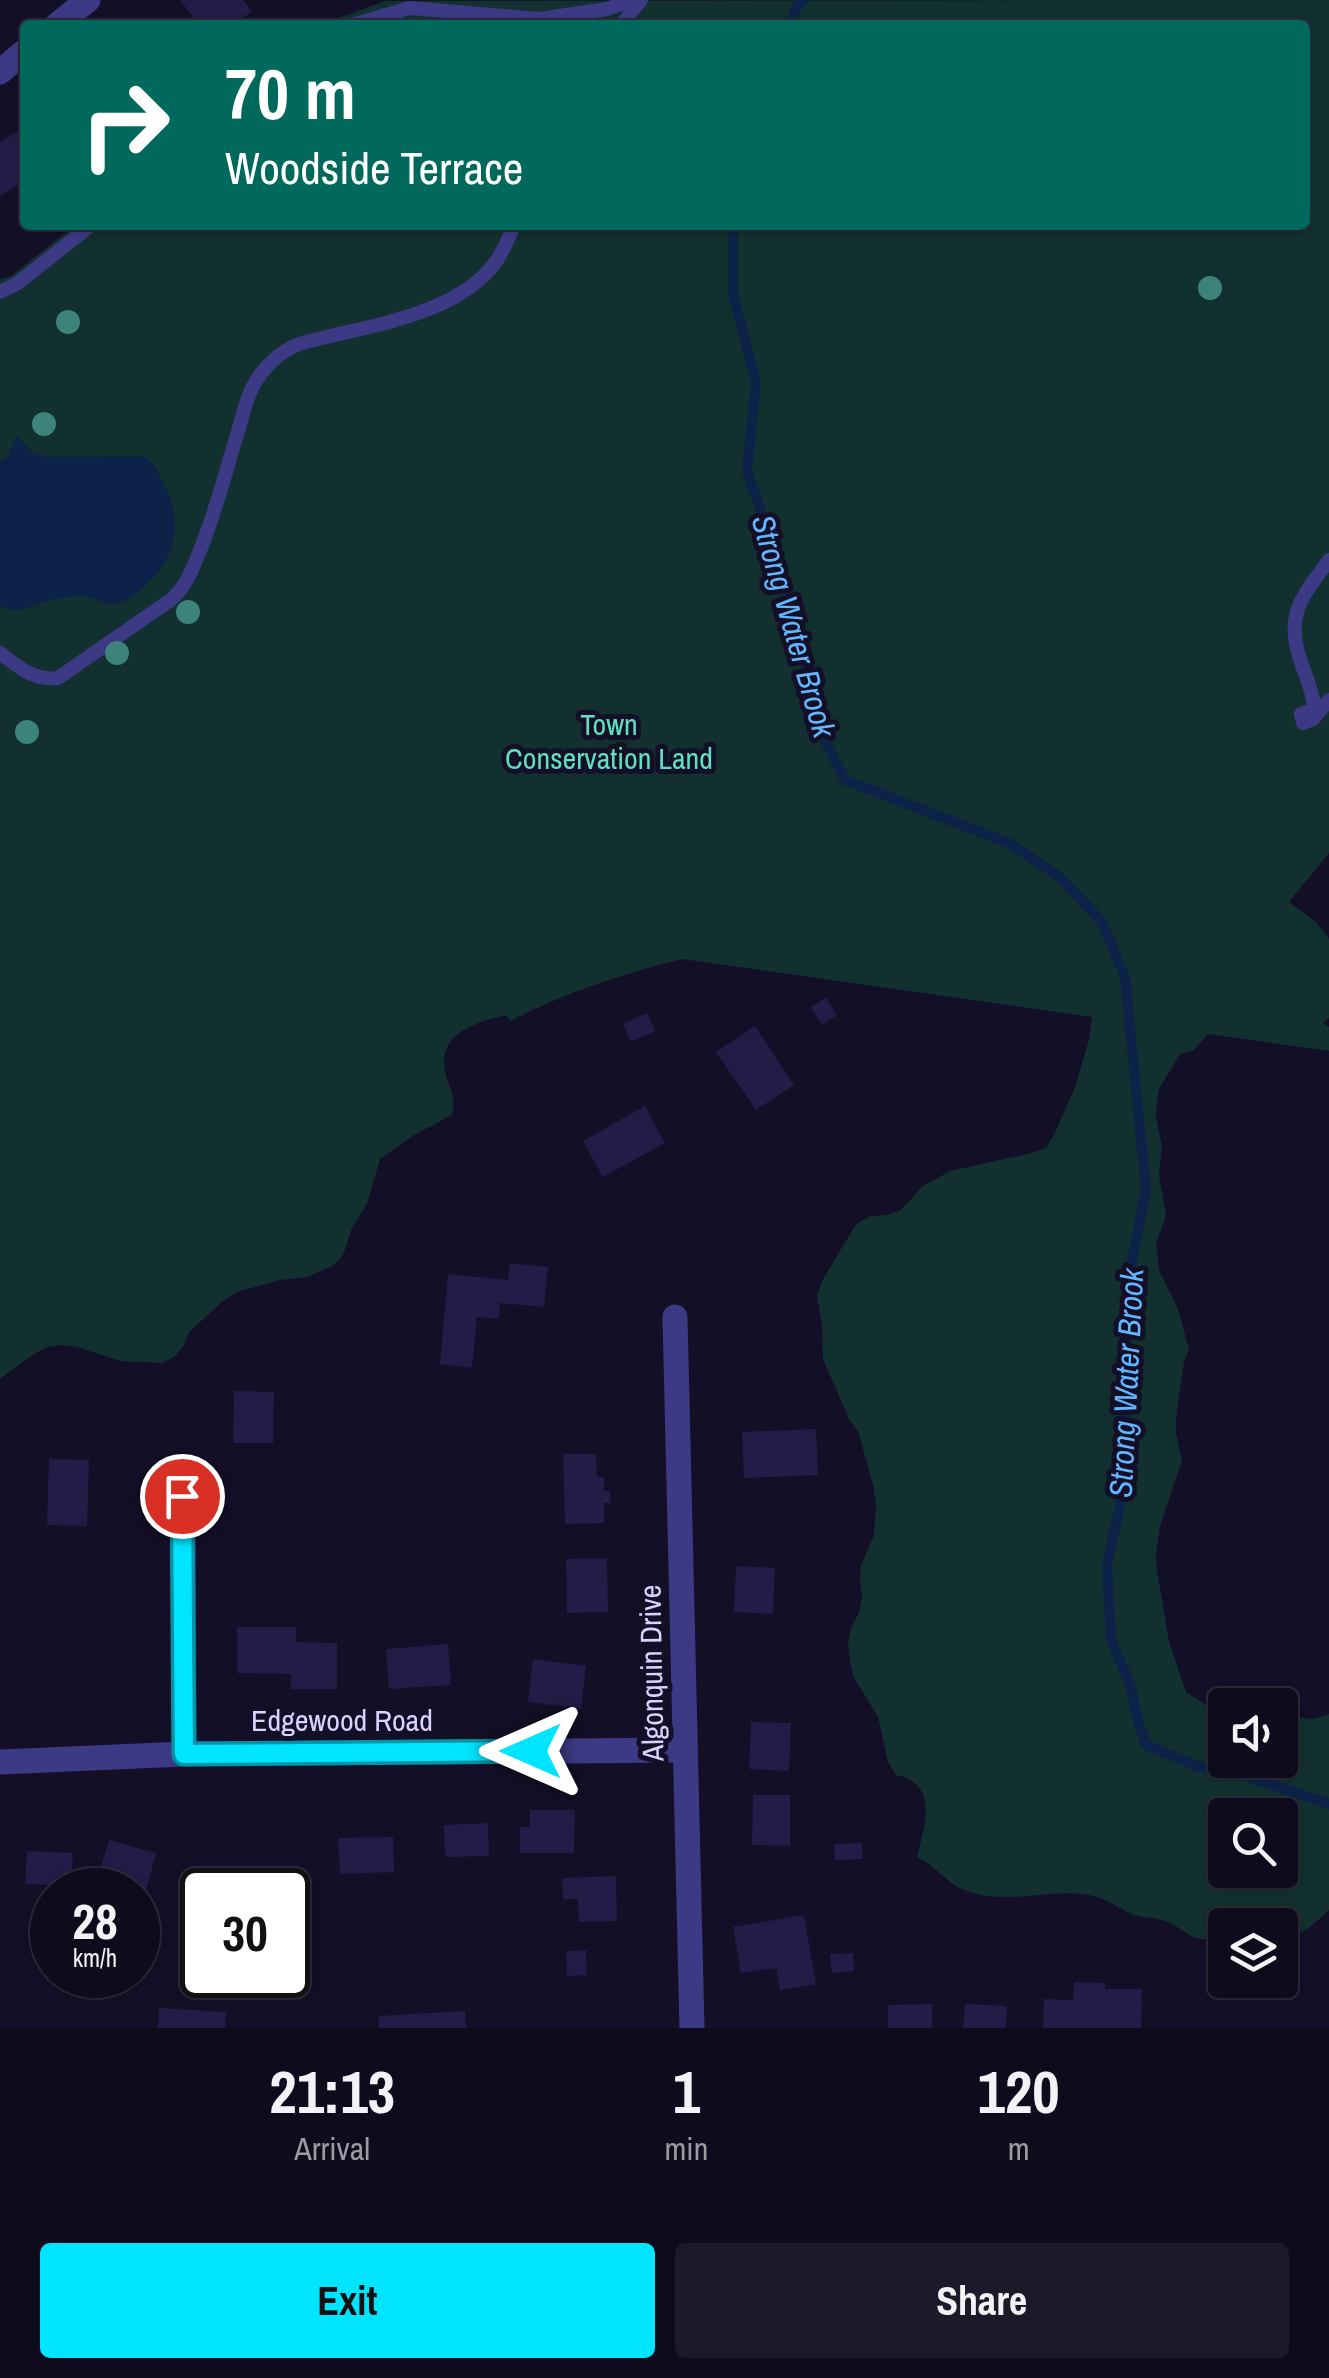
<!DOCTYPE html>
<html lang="en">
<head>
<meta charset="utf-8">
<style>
	body { margin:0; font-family:"Archivo Narrow",sans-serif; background:#1c1929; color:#f1f3f6; height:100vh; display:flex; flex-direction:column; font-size:38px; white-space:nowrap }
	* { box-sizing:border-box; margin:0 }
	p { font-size:32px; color:#9b9ba3 }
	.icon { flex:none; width:55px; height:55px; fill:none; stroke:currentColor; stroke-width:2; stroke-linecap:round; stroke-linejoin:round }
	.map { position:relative; height:2028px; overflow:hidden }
	.details { display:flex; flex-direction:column; background:#0e0b1c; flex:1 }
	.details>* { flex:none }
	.guide { position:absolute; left:20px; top:20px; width:1290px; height:210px; border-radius:10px; box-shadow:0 2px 8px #0004,0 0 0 2px #2e2b3b; background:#00695c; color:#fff; overflow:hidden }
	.tools { position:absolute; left:1208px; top:1688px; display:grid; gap:20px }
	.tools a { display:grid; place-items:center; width:90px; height:90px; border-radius:10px; background:#0e0b1c; box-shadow:0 2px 8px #0004,0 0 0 2px #2e2b3b; font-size:50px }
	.speed { position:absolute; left:30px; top:1868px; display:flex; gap:20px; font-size:50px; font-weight:700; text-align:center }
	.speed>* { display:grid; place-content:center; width:130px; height:130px; border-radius:50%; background:#0e0b1c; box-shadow:0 2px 8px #0004,0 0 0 2px #2e2b3b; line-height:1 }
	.speed small { font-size:25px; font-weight:400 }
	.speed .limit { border:5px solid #111; border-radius:15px; background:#fff; color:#111 }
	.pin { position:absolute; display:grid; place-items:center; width:85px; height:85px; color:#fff; margin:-42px; border:5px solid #fff; border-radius:50%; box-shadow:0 2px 10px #0007 }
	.me { position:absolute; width:110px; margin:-55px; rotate:270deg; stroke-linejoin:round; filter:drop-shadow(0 0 8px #0008) }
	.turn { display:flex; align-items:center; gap:35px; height:210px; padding:0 40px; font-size:45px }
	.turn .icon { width:130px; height:130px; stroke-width:2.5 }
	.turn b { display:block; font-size:70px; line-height:85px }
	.eta { display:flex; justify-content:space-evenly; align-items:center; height:170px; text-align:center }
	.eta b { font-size:60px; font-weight:700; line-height:70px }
	.cta { display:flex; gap:20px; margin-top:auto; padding:20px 40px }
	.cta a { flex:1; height:115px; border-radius:10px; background:#00e5ff; color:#111; font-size:40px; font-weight:700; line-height:115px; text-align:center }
	.cta a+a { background:#1c1929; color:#f1f3f6 }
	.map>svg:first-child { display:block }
</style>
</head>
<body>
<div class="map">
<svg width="1329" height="2028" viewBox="0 0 1329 2028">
	<rect width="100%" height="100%" fill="#130f26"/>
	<!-- green -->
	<path fill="#12302f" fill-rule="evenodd" d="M1329 0V853L1289 902 1316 922 1329 939V1018L1323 1023 1329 1027V1051L1208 1034 1194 1050 1180 1054 1159 1089 1157 1103 1156 1117 1162 1147 1159 1175 1166 1216 1156 1243 1159 1270 1178 1309 1189 1349 1184 1362 1176 1418V1433L1182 1460 1160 1526 1156 1554 1157 1571 1169 1641 1186 1692 1211 1708 1225 1711V1760H1280V1716L1313 1719 1329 1714V1910C1313 1924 1303 1938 1280 1935V1925H1225V1936C1191 1947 1189 1929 1162 1920 1152 1917 1141 1918 1132 1914 1120 1909 1110 1901 1097 1897 1057 1885 1009 1907 967 1891 945 1883 938 1867 917 1857 924 1827 940 1784 896 1775L888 1762 878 1717 853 1676 850 1661 848 1644 851 1628 859 1613 862 1597 860 1582 861 1565 874 1535 876 1505 873 1485 858 1431 849 1419 823 1359 822 1326 817 1295 823 1279 856 1224 871 1216 887 1215 901 1210 923 1186 950 1171 1032 1153 1046 1148 1055 1133 1075 1087 1089 1040 1092 1017 682 959C623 974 564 993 510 1021L506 1015C473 1023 435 1034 446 1076 451 1093 456 1097 452 1115L414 1135 380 1159 367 1204 352 1228 343 1255 334 1265 308 1277 280 1280 237 1292 223 1301 189 1332 184 1345 175 1356 163 1363 120 1361 77 1347 63 1345 48 1347 35 1353 0 1379V279L11 276 75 225H1305V25H319L385 1ZM1225 1815H1280V1870H1225Z"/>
	<!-- water -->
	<path fill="#0c2248" d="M17 436 32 452 45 457 142 456C155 462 159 474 165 486 183 522 176 558 146 585 139 592 130 600 121 603 110 607 101 601 91 598 82 595 70 597 60 598 34 602 26 616 0 606V461L7 458Z"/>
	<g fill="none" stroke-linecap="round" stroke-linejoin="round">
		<!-- stream -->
		<g stroke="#0c2248" stroke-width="10">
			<path d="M791 25 796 7 804 0"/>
			<path d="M733 225V295L756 382 747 471 797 618 815 721 845 780 1009 843 1060 877 1102 922 1125 977 1146 1190 1127 1286 1126 1479 1107 1564 1111 1640 1130 1684 1138 1721 1146 1745 1198 1766 1246 1776 1329 1804"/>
		</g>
	</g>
	<!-- building -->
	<g fill="#241b47">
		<path d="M180 0H243L252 11 234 25H199Z"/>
		<path d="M25 127V181L0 196V142Z"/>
		<path d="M826 997 837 1015 822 1025 811 1007Z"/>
		<path d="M647 1013 655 1031 631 1042 623 1024Z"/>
		<path d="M755 1026 794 1085 756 1110 716 1052Z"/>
		<path d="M645 1106 665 1143 603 1177 583 1141Z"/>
		<path d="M510 1263 548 1267 544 1307 500 1303 499 1319 477 1317 472 1368 440 1364 448 1274 508 1280Z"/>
		<path d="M234 1391 274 1392 273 1443H233Z"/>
		<path d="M816 1429 818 1475 744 1478 742 1432Z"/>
		<path d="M563 1454H596L597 1477H604V1491H610L611 1503H604V1523L565 1524Z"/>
		<path d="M49 1459 89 1460 87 1526 47 1525Z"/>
		<path d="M607 1558 608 1612 567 1613 566 1559Z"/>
		<path d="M736 1566 775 1568 773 1614 734 1612Z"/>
		<path d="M237 1627H296V1642L337 1643V1689H291V1674L237 1673Z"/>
		<path d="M448 1644 451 1685 389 1689 386 1649Z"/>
		<path d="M533 1659 586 1666 581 1709 528 1702Z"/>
		<path d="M751 1722 791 1723 789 1771 749 1769Z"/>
		<path d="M753 1795H790V1846L752 1845Z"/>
		<path d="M530 1810H575L574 1853H520V1827H530Z"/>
		<path d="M488 1823 489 1856 445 1857 444 1825Z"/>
		<path d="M393 1837 394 1872 340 1874 338 1838Z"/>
		<path d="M109 1840 156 1853 146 1890 98 1877Z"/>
		<path d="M862 1843 863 1859 835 1860 834 1844Z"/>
		<path d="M27 1851 73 1853 71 1886 25 1884Z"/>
		<path d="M616 1876 617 1921 579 1922 578 1899H563L562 1878Z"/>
		<path d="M804 1915 816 1984 780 1990 776 1968 741 1973 733 1927Z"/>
		<path d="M586 1950 587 1975 567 1976 566 1951Z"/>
		<path d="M853 1953 854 1971 832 1973 830 1954Z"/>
		<path d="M1074 1982 1105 1983V1989H1142L1141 2028H1043L1044 1999 1073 2000Z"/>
		<path d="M932 2004V2028H888V2005Z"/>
		<path d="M965 2004 1007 2006 1006 2028H963Z"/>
		<path d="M159 2008 226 2012 225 2028H158Z"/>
		<path d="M465 2011 466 2028H379V2016Z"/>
	</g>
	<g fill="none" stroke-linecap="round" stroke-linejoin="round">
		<!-- lane -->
		<g stroke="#3d3a85" stroke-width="14">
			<path d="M352 25 410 8 539 19 607 9 633 0"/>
			<path d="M621 25 641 0"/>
			<path d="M0 292 18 283 91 225"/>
			<path d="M1329 560C1303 596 1285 613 1300 659 1305 675 1312 689 1314 705L1312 710 1301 714 1303 723 1313 719 1329 700"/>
			<path d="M0 653C19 667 33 681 58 678L172 599C186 586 192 570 199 553 216 512 226 470 239 428 244 411 248 392 258 378 268 363 282 351 299 344 361 326 457 318 497 260 504 250 509 237 514 225"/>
		</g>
		<!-- street -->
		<g stroke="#3d3a85" stroke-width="25">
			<path d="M57 25 88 0"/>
			<path d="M0 72 25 51"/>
			<path d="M675 1317 692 2028"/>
			<path d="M183 1496 184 1754"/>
			<path d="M0 1762 184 1754 685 1750"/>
		</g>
	</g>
	<!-- trees -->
	<g fill="#3d827b">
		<circle cx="1210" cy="288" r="12"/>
		<circle cx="68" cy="322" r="12"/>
		<circle cx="44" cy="424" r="12"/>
		<circle cx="188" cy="612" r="12"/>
		<circle cx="117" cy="653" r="12"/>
		<circle cx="27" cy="732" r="12"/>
	</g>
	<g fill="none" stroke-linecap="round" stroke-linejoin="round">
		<defs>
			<path id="route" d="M182 1496 184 1754 531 1751"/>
		</defs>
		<!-- route casing -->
		<use href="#route" stroke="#0095a6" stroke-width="25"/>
		<!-- route -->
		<use href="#route" stroke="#00e5ff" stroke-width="18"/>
	</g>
	<g text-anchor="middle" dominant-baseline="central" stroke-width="10" stroke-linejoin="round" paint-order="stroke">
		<!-- park labels -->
		<g font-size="30" fill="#5fe0c0" stroke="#130f26">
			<text x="609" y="724">Town<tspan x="609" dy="34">Conservation Land</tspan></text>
		</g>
		<!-- street labels -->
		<g font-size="30" fill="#d9d4ff" stroke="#130f26">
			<text transform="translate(651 1673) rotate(-91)">Algonquin Drive</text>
			<text x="342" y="1720">Edgewood Road</text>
		</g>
		<!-- water labels -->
		<g font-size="32" font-style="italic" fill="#62b6ff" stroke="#130f26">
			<text transform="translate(794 626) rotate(74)">Strong Water Brook</text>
			<text transform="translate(1126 1383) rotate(-87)">Strong Water Brook</text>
		</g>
	</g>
</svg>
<div class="tools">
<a><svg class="icon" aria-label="sound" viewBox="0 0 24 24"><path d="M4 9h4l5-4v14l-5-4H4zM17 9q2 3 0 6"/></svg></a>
<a><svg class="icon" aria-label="search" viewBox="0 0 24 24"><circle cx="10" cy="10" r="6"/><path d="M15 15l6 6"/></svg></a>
<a><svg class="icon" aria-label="layers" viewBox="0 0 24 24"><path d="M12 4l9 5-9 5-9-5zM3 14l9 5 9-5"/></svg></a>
</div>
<div class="speed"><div>28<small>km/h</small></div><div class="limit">30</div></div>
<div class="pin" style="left:182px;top:1496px;background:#d93025"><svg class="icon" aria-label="arrive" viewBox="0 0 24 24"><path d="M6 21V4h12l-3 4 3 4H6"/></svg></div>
<svg class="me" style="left:531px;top:1751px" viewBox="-20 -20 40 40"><path d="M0-17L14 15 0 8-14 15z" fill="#00e5ff" stroke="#fff" stroke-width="4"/></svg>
<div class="guide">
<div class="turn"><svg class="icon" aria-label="right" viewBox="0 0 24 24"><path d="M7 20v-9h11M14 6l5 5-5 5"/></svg><div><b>70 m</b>Woodside Terrace</div></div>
</div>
</div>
<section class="details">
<div class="eta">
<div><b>21:13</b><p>Arrival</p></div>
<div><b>1</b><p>min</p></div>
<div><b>120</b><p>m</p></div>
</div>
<div class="cta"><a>Exit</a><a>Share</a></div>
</section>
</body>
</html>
